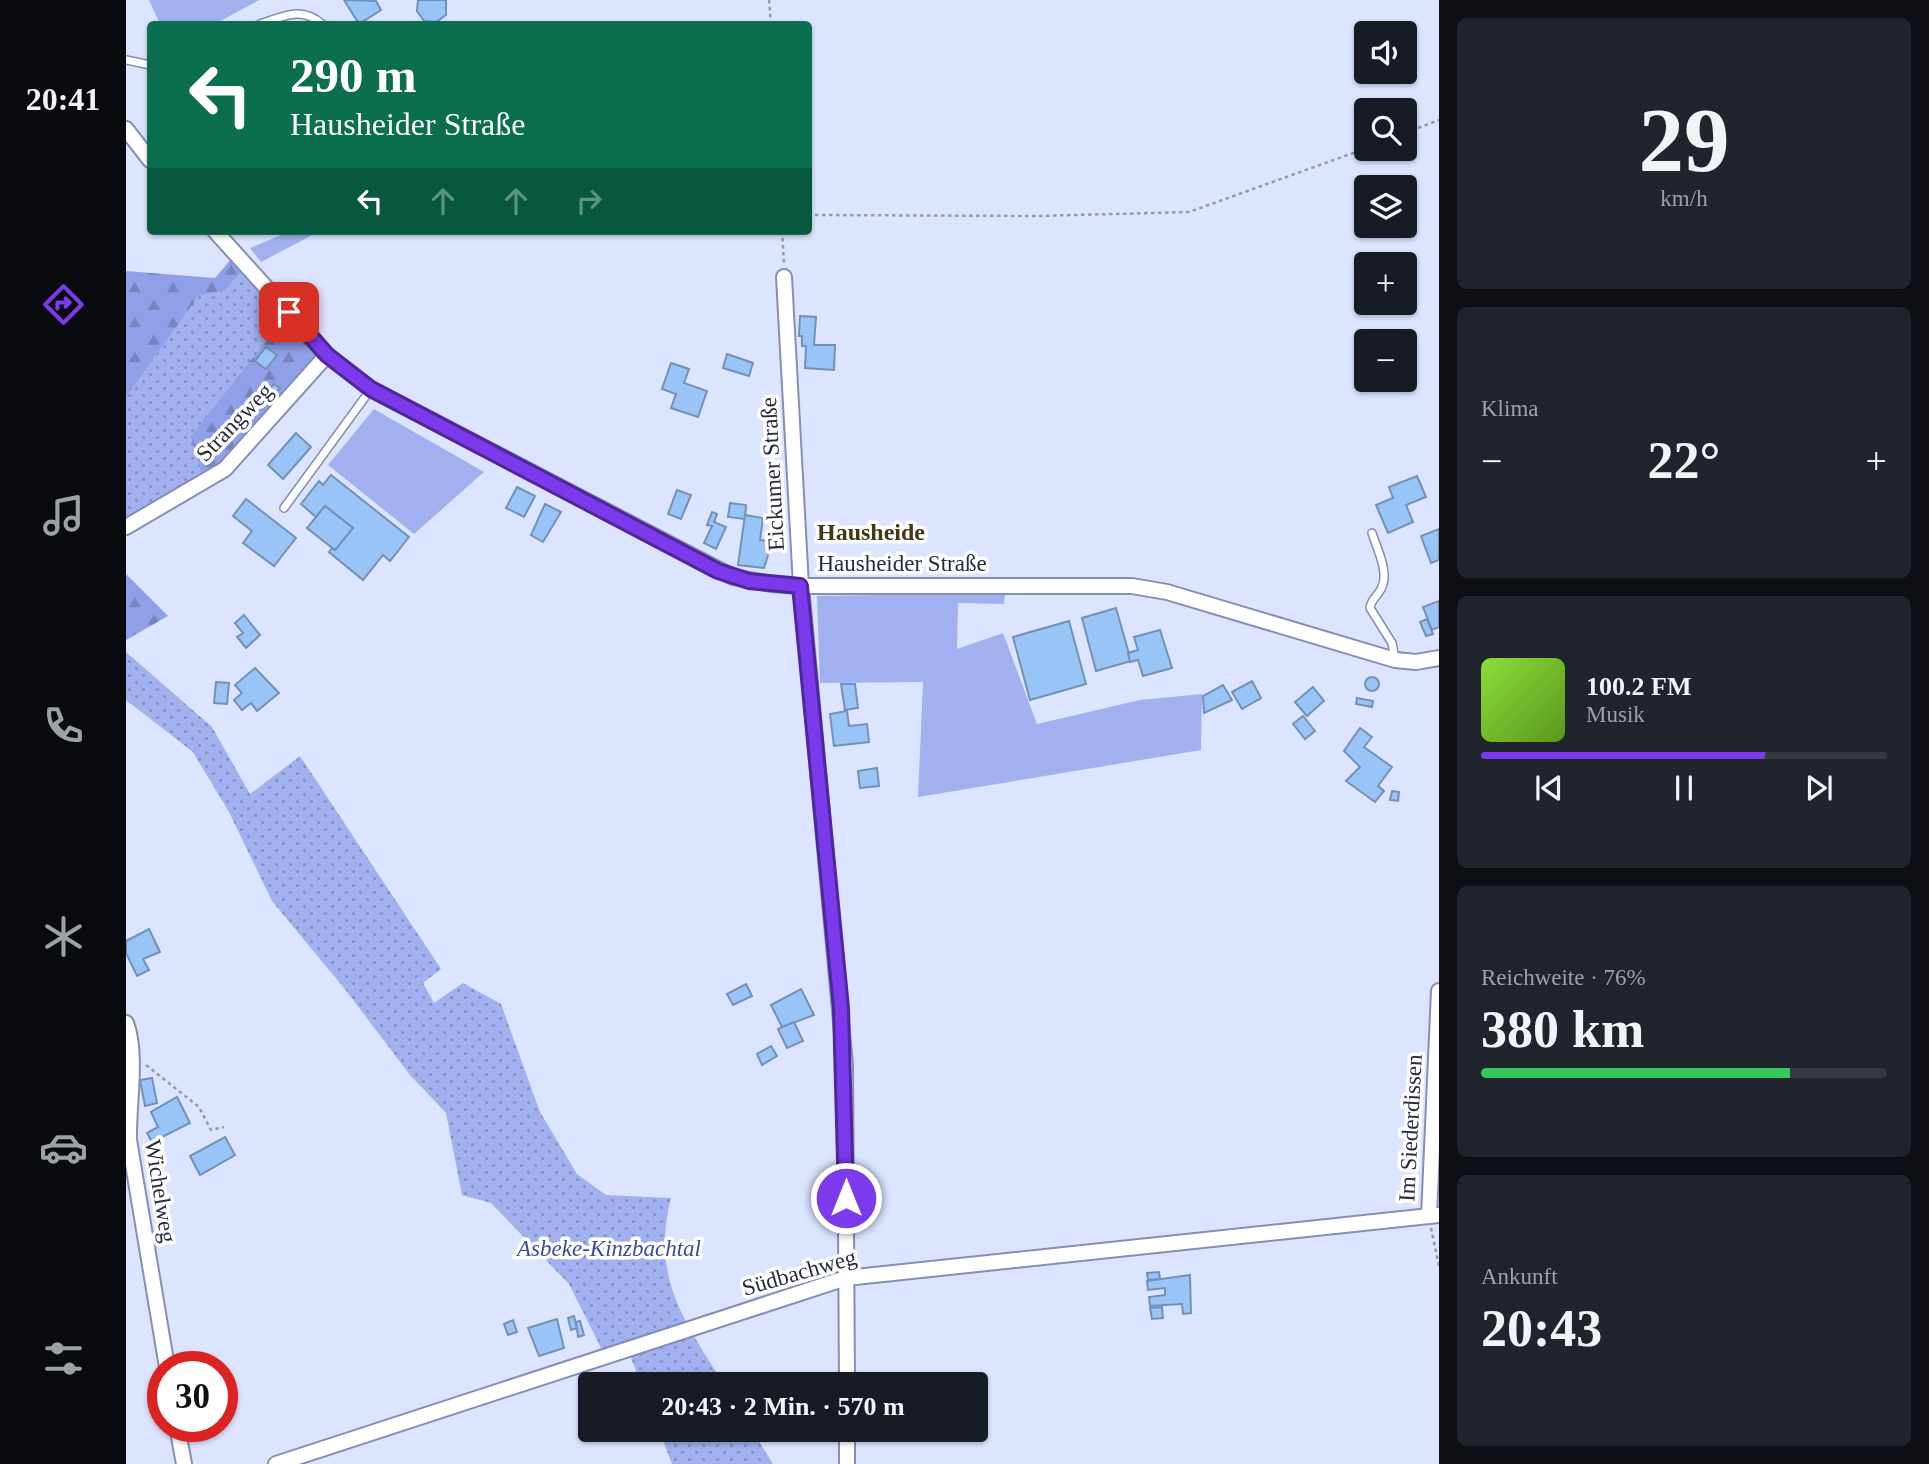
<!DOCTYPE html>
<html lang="de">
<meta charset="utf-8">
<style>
body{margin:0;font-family:Georgia,serif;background:#20242c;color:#f1f3f6;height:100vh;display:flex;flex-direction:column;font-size:26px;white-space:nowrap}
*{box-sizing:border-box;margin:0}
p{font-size:23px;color:#9ea1a6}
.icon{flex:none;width:38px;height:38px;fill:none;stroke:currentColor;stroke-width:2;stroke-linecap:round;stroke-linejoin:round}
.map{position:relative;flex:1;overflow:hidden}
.panel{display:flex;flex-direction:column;gap:18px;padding:18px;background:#0d0f14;width:490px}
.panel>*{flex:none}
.hud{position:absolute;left:21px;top:21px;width:665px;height:214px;border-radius:7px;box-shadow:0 2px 5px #0004;background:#0b6e4f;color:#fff;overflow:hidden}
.buttons{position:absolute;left:1228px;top:21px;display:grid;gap:14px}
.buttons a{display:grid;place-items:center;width:63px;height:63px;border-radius:7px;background:#171b24;box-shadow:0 2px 5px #0004;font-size:35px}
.speed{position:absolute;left:21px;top:1351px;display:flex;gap:14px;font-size:35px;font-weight:700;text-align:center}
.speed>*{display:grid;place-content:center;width:91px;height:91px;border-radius:50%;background:#171b24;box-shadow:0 2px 5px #0004;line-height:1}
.speed .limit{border:10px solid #d22;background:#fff;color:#111}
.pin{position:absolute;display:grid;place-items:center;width:60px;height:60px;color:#fff;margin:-30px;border-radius:14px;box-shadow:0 4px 10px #0006}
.me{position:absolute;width:77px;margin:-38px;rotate:0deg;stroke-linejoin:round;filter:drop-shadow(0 0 5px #0008)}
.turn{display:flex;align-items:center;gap:24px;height:147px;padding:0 28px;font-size:32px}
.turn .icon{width:91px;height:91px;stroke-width:2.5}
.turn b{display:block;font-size:49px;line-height:60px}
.lanes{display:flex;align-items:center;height:66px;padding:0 28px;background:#0003;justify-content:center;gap:35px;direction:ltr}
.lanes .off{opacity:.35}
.big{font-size:52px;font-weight:700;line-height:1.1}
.panel .card{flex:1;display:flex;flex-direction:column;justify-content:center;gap:10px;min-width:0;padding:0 24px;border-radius:10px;background:#20242c}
.panel .dial{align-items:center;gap:0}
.dial b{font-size:91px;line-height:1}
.song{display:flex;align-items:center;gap:21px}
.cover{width:84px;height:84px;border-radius:10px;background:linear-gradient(135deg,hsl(90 70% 55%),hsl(90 70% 35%))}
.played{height:7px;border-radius:4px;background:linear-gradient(90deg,#7c3aed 70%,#363941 70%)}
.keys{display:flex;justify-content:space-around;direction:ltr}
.heat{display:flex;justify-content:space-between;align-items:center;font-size:38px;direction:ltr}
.charge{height:10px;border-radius:5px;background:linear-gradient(90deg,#34c759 76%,#363941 0)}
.trip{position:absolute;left:452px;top:1372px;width:410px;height:70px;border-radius:7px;background:#171b24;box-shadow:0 2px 5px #0004;font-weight:700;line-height:70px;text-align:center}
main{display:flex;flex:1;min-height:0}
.tabs{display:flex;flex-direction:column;width:126px;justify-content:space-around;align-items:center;background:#090b0e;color:#9ea1a6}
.tabs .icon{width:49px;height:49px}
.tabs .current{color:#7c3aed}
.tabs b{font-size:32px;color:#f1f3f6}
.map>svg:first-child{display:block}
.grass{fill:#a1b1ef}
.forest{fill:url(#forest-firs)}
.park{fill:url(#park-dots)}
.building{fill:#99c4f8;stroke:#7391b5;stroke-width:2}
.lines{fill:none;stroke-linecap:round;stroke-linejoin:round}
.lane-casing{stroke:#848fb9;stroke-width:10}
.street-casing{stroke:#848fb9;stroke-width:18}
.path{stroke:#9298af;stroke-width:2.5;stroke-dasharray:3.5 3.5;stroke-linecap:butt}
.lane{stroke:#fff;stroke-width:7}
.street{stroke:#fff;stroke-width:14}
.route-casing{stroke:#51269a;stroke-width:18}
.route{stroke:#7c3aed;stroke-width:12}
.labels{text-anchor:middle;stroke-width:7;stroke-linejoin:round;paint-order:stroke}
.street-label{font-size:23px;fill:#282c3d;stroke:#fff}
.park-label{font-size:23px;font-style:italic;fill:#3e4aa0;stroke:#fff}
.neighbourhood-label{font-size:24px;font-weight:bold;fill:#44380f;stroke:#fff}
</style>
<main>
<nav class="tabs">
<b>20:41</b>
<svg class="icon current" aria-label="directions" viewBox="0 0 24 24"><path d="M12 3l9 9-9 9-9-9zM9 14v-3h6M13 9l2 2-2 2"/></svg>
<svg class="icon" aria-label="music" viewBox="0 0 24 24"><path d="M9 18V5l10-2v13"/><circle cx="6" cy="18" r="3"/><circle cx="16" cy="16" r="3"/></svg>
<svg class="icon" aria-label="phone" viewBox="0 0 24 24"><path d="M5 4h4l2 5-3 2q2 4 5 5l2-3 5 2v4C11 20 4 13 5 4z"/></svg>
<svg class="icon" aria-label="climate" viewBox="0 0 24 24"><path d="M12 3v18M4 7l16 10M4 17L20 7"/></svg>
<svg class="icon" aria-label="car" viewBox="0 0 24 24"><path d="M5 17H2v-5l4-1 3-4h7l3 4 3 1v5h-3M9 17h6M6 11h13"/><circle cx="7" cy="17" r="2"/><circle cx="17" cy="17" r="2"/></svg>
<svg class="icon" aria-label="filters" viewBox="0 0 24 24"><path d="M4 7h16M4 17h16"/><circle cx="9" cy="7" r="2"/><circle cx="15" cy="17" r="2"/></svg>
</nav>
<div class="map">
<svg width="1313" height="1464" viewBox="0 0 1313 1464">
<defs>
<pattern id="forest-firs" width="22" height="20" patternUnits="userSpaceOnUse" patternTransform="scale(1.75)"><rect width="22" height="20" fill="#8fa0e9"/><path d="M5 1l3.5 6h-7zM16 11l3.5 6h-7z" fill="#7583be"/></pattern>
<pattern id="park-dots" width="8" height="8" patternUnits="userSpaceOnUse" patternTransform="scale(1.75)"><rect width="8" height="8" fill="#a1b1ef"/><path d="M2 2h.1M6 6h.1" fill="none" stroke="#8390c3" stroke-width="1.8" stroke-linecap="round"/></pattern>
</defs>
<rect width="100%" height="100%" fill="#dce4ff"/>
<!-- grass -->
<g class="grass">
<path d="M23 0H133L89 24H34Z"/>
<path d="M165 231H194L135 262 124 248Z"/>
<path d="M248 409 358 472 288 534 202 465Z"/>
<path d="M879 593 878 604 832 603 831 649 877 633 911 724 1014 700 1076 694 1075 750 792 797 797 682 694 683 691 596Z"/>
</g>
<!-- forest -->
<g class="forest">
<path d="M106 258 195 354 91 467 0 516V271L89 278Z"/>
<path d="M0 574 42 616 0 640Z"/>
</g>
<!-- park -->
<g class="park">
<path d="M118 268 160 316 65 436 78 482 0 525V397L73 295 99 290Z"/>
<path d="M0 652 86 727 124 794 174 756 315 969 297 983 308 1003 337 983 375 1004 414 1112 451 1174 480 1195 545 1198C525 1276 557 1320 598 1384H515L505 1358 477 1352 443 1284 365 1203 336 1195 320 1113 284 1075 218 988 146 901 103 812 67 752 0 700Z"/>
<path d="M533 1430H626L647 1464H546Z"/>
</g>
<!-- building -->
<g class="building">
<path d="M218 0 250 1 255 10 233 24Z"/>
<path d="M292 0H320V15L310 22 298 21 291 11Z"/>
<path d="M674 316 690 317 688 345H709L708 370 679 368 680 346H676V336H673Z"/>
<path d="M140 347 151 355 140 369 129 361Z"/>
<path d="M601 354 627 363 623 376 597 368Z"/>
<path d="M545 363 563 369 558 383 581 391 572 417 545 408 550 394 536 389Z"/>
<path d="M148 384 154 388 147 396 141 391Z"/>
<path d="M170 433 185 447 157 479 142 465Z"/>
<path d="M205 475 283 537 264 561 257 555 237 580 203 552 206 548 209 550 227 528 199 506 190 517 175 504 193 481 197 485Z"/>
<path d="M1291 476 1300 497 1280 505 1287 522 1262 533 1250 505 1267 498 1263 487Z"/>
<path d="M391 487 409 496 398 517 380 508Z"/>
<path d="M551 490 565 495 555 519 542 514Z"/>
<path d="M120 499 170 538 148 566 117 543 126 531 107 516Z"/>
<path d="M604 503 620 505 619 519 602 517Z"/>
<path d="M419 504 435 512 417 542 405 535Z"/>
<path d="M199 506 227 528 209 550 181 528Z"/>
<path d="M586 512 591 514 588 522 600 527 590 549 578 543 586 526 581 525Z"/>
<path d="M619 515 637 518 634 540 641 541 640 550 643 552 638 568 612 565Z"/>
<path d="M1313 529V560L1305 563 1295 536Z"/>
<path d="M1313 601V627L1306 630 1297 607Z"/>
<path d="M990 608 1005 661 970 671 956 618Z"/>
<path d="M118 615 134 635 120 648 111 637 117 633 109 623Z"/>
<path d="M1301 619 1307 634 1300 636 1294 622Z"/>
<path d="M943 621 960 684 904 700 887 637Z"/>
<path d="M1034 630 1046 668 1017 676 1012 660 1004 662 1002 653 1012 650 1008 637Z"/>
<path d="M129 668 153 693 131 711 125 703 116 710 108 700 116 693 109 685Z"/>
<circle cx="1246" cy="684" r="7"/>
<path d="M1126 681 1135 698 1116 709 1106 692Z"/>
<path d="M90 682 103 683 101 704 88 703Z"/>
<path d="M715 684H729L732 708 719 710Z"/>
<path d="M1097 685 1106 700 1078 713 1077 696Z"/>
<path d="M1187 687 1198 701 1181 716 1169 702Z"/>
<path d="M1231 698 1247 701 1246 707 1230 704Z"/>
<path d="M721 711 723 726 741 724 743 742 708 746 704 714Z"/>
<path d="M1177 716 1189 731 1179 739 1167 724Z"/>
<path d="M1234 728 1246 737 1238 747 1266 767 1252 786 1258 791 1249 802 1220 781 1234 767 1218 751Z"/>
<path d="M751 768 753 786 734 788 732 771Z"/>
<path d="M1266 791 1273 792 1272 801 1264 800Z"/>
<path d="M23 929 34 952 17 959 23 970 11 976 0 953V941Z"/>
<path d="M620 984 626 996 607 1005 601 994Z"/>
<path d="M675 989 688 1015 656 1027 645 1005Z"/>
<path d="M668 1022 677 1041 661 1048 652 1029Z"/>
<path d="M645 1046 651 1056 636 1065 631 1054Z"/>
<path d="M26 1078 31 1103 19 1106 14 1080Z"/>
<path d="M51 1097 64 1123 26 1142 21 1133 32 1127 25 1112Z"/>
<path d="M99 1137 109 1155 74 1175 64 1156Z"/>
<path d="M1033 1272 1034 1279 1022 1280 1021 1273Z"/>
<path d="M1064 1275 1065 1313 1057 1314 1056 1304 1024 1306 1023 1297 1039 1295V1288L1022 1290 1021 1281Z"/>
<path d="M1036 1307 1037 1318 1026 1319 1024 1308Z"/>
<path d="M448 1316 451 1328 445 1330 442 1318Z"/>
<path d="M431 1319 438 1348 413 1356 402 1328Z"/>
<path d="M387 1320 391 1332 382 1335 378 1324Z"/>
<path d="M454 1321 458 1335 452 1337 450 1322Z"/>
<rect x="652" y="1430" width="5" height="10"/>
</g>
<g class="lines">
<defs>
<g id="lane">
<path d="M134 24C158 16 176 6 196 24"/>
<path d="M0 60 24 65"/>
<path d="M158 508 245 389"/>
<path d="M1246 533C1251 549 1264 573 1255 589 1251 597 1245 599 1244 608L1266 643 1269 659"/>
</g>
<g id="street">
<path d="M0 129 24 160"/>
<path d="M89 231 201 355 245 389 607 577 645 584 675 586H1006L1041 592 1269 660 1290 662 1313 658"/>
<path d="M658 277 675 586 719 1065 721 1384"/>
<path d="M0 527 99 469 201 355"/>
<path d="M0 1023C12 1055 2 1104 3 1140L41 1367"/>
<path d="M1303 1216 1313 991"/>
<path d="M51 1426 58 1464"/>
<path d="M721 1430V1464"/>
<path d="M150 1464 720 1278 1313 1215"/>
</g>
</defs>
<!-- lane casing -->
<use href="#lane" class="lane-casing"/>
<!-- street casing -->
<use href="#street" class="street-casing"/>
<!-- path -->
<g class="path">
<path d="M643 0 645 24"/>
<path d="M1279 133 1313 120"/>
<path d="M682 215 910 216 1063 212 1241 148"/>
<path d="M656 231 658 263"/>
<path d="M20 1065 73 1107 85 1130 98 1127"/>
<path d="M1305 1228 1313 1266"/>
</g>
<!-- lane -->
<use href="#lane" class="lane"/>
<!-- street -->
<use href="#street" class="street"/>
</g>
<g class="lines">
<defs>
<path id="route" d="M163 312 201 355 245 389 592 571 623 581 674 586 715 1008 720 1198"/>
</defs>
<!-- route casing -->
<use href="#route" class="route-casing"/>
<!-- route -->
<use href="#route" class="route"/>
</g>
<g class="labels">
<!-- street labels -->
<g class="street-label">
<text transform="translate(108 422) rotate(-46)" y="8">Strangweg</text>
<text transform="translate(646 474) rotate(-93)" y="8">Eickumer Straße</text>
<text x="776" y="571">Hausheider Straße</text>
<text transform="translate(1284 1128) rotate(-87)" y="8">Im Siederdissen</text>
<text transform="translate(35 1191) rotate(81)" y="8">Wichelweg</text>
<text transform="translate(673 1272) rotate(-16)" y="8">Südbachweg</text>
</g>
<!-- park labels -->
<g class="park-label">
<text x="483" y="1256">Asbeke-Kinzbachtal</text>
</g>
<!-- neighbourhood labels -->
<g class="neighbourhood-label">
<text x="745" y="540">Hausheide</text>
</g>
</g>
</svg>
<div class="buttons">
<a><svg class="icon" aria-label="sound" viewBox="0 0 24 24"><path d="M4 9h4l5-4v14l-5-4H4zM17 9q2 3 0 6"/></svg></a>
<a><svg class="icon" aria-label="search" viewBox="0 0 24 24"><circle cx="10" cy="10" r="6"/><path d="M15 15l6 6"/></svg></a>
<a><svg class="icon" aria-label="layers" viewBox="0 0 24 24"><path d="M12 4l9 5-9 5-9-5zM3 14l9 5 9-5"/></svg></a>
<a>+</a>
<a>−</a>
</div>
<div class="speed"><div class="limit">30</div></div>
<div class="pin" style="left:163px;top:312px;background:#d93025"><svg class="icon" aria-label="arrive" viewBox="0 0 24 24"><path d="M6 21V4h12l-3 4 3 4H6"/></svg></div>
<svg class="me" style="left:720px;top:1198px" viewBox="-20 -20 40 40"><circle r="17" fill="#7c3aed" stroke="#fff" stroke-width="3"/><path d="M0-11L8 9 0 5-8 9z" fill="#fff"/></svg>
<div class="trip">20:43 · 2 Min. · 570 m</div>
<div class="hud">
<div class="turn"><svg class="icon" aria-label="left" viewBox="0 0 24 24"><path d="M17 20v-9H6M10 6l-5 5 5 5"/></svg><div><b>290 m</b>Hausheider Straße</div></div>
<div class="lanes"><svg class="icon" aria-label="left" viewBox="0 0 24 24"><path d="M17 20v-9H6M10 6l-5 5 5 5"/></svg><svg class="icon off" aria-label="ahead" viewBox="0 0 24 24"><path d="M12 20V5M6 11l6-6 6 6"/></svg><svg class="icon off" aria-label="ahead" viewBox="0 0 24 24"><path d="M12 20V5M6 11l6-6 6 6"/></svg><svg class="icon off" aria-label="right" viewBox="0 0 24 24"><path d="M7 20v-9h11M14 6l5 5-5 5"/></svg></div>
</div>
</div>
<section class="panel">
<div class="card dial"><b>29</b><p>km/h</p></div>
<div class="card"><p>Klima</p>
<div class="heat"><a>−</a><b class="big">22°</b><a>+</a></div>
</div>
<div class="card">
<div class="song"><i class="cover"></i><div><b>100.2 FM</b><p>Musik</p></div></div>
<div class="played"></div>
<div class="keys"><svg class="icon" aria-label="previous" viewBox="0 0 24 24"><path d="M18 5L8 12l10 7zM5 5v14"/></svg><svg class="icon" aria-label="pause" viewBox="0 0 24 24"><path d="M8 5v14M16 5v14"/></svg><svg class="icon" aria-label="next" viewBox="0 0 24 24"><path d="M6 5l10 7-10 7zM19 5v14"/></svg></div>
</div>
<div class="card"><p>Reichweite · 76%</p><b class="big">380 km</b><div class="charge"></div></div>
<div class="card"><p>Ankunft</p><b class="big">20:43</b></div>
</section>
</main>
